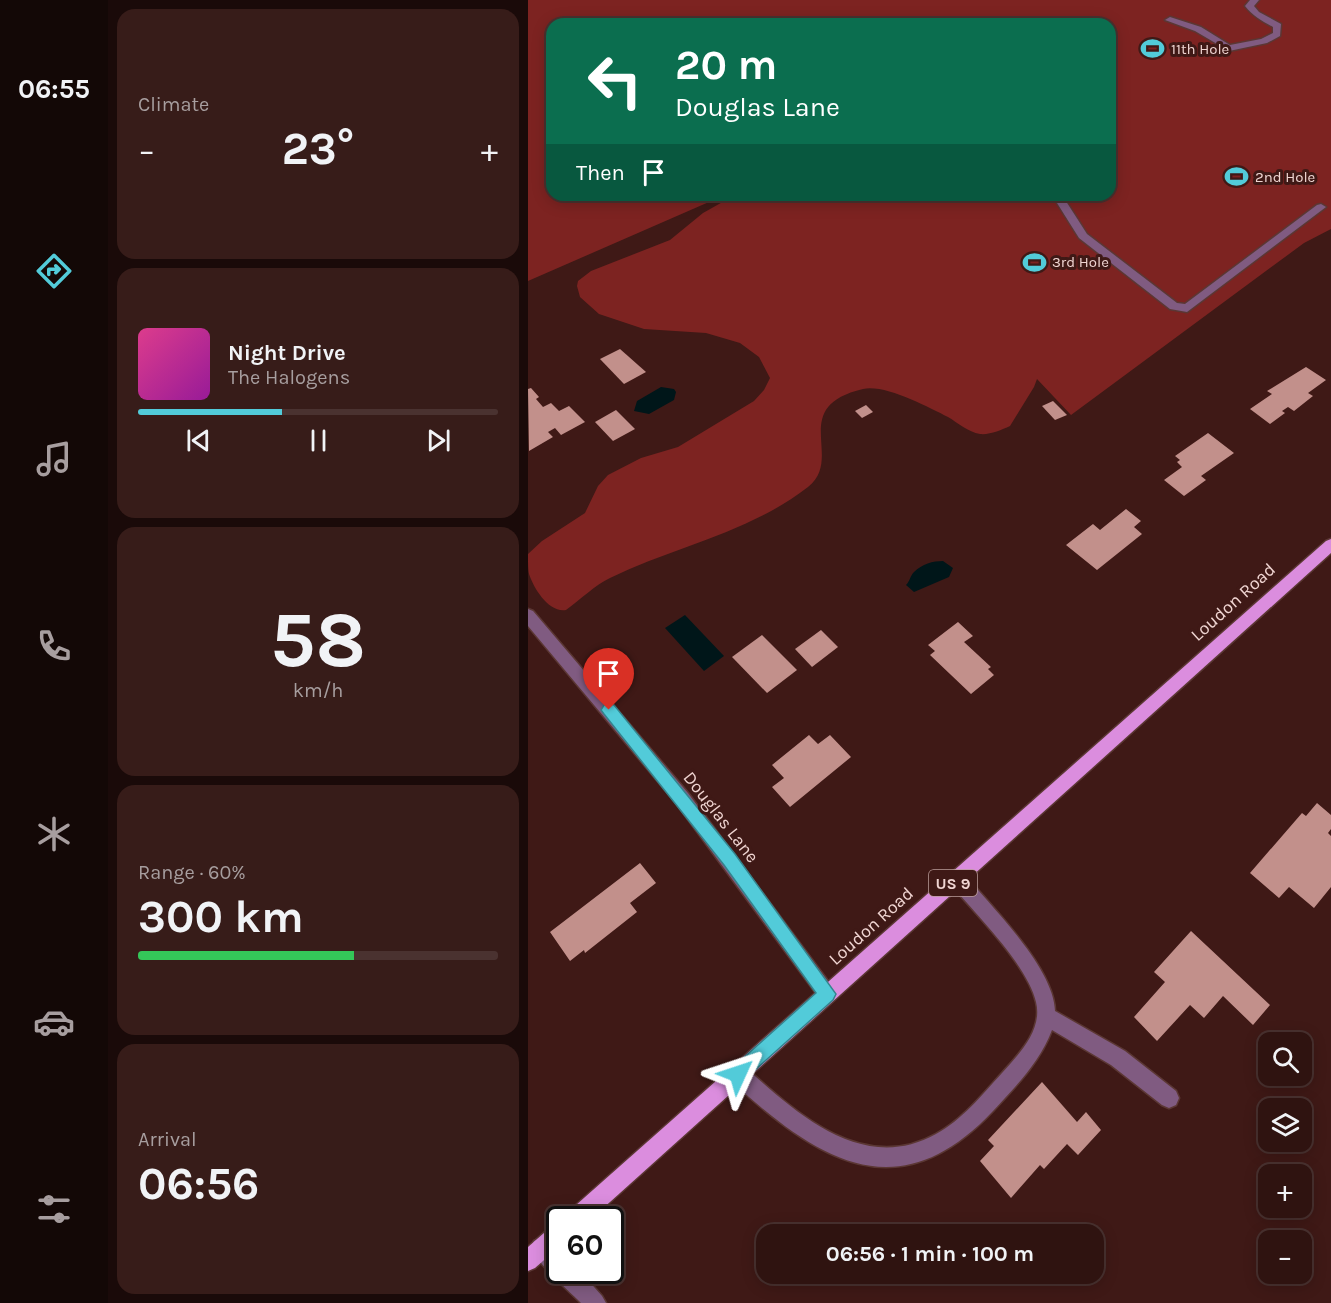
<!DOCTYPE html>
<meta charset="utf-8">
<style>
body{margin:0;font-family:Karla,sans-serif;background:#371c19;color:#f1f3f6;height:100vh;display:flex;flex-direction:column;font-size:22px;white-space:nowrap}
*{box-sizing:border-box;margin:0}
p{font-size:20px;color:#a79e9f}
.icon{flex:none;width:33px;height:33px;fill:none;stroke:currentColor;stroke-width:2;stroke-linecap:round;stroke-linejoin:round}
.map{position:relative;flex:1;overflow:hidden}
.drawer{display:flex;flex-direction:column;gap:9px;padding:9px;background:#1a0a09;width:420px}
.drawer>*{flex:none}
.banner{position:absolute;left:18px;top:18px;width:570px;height:183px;border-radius:18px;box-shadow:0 3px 15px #0003,0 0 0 2px #4a3230;background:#0b6e4f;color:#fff;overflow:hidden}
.fabs{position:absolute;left:730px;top:1032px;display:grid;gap:12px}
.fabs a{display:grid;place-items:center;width:54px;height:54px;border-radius:12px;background:#2f1310;box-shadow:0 3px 15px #0003,0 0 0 2px #4a3230;font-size:30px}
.speed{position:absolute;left:18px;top:1206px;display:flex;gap:12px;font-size:30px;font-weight:700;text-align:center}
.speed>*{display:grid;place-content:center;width:78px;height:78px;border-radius:50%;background:#2f1310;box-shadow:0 3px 15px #0003,0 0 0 2px #4a3230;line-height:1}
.speed .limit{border:3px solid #111;border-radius:9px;background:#fff;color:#111}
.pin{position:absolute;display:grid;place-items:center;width:51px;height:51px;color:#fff;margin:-62px -26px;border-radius:50% 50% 50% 0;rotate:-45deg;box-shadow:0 0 6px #0007}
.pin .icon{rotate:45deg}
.me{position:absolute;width:66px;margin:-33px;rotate:48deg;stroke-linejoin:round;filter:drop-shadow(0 0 4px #0008)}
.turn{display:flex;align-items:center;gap:21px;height:126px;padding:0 30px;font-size:27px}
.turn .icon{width:78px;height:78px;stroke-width:2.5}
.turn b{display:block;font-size:42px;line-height:51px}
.then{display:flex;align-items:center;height:57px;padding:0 30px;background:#0003;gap:12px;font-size:22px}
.big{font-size:45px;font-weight:700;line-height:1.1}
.drawer .card{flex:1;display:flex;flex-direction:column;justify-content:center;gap:9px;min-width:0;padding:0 21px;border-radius:18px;background:#371c19}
.drawer .dial{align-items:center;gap:0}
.dial b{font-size:78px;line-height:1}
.song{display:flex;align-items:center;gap:18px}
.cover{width:72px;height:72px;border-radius:9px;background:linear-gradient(135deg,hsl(330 70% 55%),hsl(300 70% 35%))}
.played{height:6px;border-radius:3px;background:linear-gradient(90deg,#52cbd9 40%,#4a3230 40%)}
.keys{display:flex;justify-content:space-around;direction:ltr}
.heat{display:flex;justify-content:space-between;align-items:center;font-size:33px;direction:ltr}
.charge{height:9px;border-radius:4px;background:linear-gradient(90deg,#34c759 60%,#4a3230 0)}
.trip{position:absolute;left:228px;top:1224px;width:348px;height:60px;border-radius:18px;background:#2f1310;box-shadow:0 3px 15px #0003,0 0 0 2px #4a3230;font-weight:700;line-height:60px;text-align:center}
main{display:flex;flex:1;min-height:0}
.dock{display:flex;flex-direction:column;width:108px;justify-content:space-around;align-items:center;background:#130806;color:#a79e9f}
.dock .icon{width:42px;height:42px}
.dock .on{color:#52cbd9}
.dock b{font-size:27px;color:#f1f3f6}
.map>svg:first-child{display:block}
.green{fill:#7d2321}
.water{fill:#001619}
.building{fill:#c2908b}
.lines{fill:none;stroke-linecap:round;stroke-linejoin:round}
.minor-casing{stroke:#5b3734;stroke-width:3}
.major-casing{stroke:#5b3734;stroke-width:3}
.minor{fill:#805b81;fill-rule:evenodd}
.major{fill:#db8dde;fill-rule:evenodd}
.route{fill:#52cbd9;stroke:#35848d;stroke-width:1.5}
.labels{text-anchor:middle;stroke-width:6;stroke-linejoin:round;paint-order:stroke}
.far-poi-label{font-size:15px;fill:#f0d5d2;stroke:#3f1916;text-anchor:start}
.shield{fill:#3f1916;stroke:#bb9d9a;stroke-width:1.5}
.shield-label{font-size:16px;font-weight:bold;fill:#f0d5d2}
.street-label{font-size:18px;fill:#f0d5d2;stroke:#3f1916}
</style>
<main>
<nav class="dock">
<b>06:55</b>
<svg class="icon on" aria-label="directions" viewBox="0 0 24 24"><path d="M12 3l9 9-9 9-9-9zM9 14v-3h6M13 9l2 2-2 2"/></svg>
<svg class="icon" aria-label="music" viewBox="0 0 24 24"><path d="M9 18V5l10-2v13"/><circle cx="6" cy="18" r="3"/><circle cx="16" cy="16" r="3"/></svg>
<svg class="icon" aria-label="phone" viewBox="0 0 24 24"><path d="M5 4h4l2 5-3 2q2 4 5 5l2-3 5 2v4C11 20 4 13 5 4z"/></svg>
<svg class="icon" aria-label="climate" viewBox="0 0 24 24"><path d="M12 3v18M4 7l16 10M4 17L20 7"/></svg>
<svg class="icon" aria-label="car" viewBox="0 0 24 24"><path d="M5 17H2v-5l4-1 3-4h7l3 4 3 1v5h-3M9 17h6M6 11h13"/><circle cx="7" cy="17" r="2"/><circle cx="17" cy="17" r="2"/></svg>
<svg class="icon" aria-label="filters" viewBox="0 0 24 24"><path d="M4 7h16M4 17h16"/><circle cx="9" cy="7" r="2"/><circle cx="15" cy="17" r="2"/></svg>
</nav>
<section class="drawer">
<div class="card"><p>Climate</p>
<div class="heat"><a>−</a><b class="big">23°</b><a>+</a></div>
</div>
<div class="card">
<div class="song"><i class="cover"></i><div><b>Night Drive</b><p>The Halogens</p></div></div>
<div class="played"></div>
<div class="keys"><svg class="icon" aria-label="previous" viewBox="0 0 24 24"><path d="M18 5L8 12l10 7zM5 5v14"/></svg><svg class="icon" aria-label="pause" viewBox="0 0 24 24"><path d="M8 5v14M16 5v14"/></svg><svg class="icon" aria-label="next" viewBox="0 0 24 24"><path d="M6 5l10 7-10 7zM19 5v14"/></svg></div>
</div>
<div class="card dial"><b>58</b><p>km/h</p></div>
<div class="card"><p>Range · 60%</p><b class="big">300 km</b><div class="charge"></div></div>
<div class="card"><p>Arrival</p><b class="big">06:56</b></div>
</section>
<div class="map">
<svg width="803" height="1303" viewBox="0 0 803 1303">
<rect width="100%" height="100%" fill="#3f1916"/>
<!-- green -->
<path class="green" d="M0 0H803V229L776 243 543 415 509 379 506 387 482 426C473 430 462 435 452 434 440 432 430 423 420 417 400 407 357 384 335 389 259 407 317 458 280 487 221 533 148 546 82 578 67 585 52 600 38 610 21 613 6 589 1 574 0 569 0 561 0 554L14 541 57 513 70 486 80 475 113 458 150 447 226 401 236 390 242 378 231 357 212 343 178 333 116 329 71 314 52 297 49 286 50 281 63 271 142 240 175 213 207 195H582V24H24V195H197L0 281Z"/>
<!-- water -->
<g class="water">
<path d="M133 387 146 389 148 392 146 400 121 414 106 411 109 401Z"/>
<path d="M415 561 425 568 421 577 386 592 378 585C382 581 382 576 386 572 394 564 405 561 415 561Z"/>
<path d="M157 615 196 656 176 671 137 628Z"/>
</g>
<!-- building -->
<g class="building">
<path d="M92 349 118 372 96 384 72 359Z"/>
<path d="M778 367 798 380 780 393 785 396 766 411 760 407 754 411 757 413 742 424 722 409 744 394 739 391Z"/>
<path d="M3 388 11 397 8 399 15 407 23 403 31 411 41 406 57 422 33 435 27 428 20 432 25 437 1 451 0 389Z"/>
<path d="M525 401 539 415 527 420 514 406Z"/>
<path d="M338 405 345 412 334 418 327 411Z"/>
<path d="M88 410 107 429 85 441 67 422Z"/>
<path d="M680 433 706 453 673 476 678 480 656 496 636 480 654 467 649 462 652 460 647 456Z"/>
<path d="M598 509 613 521 606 527 614 534 569 570 538 545 565 524 572 530Z"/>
<path d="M430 622 445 636 436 642 463 667 460 669 466 675 443 694 402 655 407 651 400 645Z"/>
<path d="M293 630 310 647 284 667 267 649Z"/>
<path d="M234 635 269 670 239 693 204 657Z"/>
<path d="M281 735 290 744 302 735 323 757 262 807 244 787 256 778 244 765Z"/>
<path d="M789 803 803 815V829L800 833 803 836V887L786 908 761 887 751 898 722 873 774 813 778 816Z"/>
<path d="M112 863 128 883 102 903 109 912 57 953 56 950 42 961 22 932Z"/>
<path d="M663 931 742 1005 725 1025 695 996 676 1018 662 1005 629 1041 606 1017 637 982 626 972Z"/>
<path d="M514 1082 549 1122 558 1112 573 1130 550 1155 539 1144 516 1169 512 1165 483 1198 452 1161 466 1146 460 1140Z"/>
</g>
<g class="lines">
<defs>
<g id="minor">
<path d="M722 0H731L726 6 731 12 753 24 752 36 739 43 701 51 667 31 637 20 642 17 673 27 702 45 733 39 745 33V27C734 21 725 16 717 6Z"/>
<path d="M524 195H534L559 234 649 303 657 304 789 205 793 204 798 207 659 312 642 309 551 238Z"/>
<path d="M0 609 5 611 160 793 305 988 308 994 305 1000 299 1003 293 1000 148 803 0 626Z"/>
<path d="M429 871 435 873C463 906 526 968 527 1011L597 1051 648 1091 651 1098 648 1105 641 1108 634 1105 583 1065 524 1030C512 1062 488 1086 465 1111 369 1213 289 1159 203 1081L201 1074 203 1067 210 1065 217 1067C268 1113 335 1175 408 1134 434 1120 454 1095 474 1073 491 1054 515 1030 508 1002 500 966 448 914 423 885L420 879 423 873Z"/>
<path d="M13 1238 20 1241 32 1251V1270H51L74 1296 78 1303H53C40 1290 8 1262 3 1248L6 1241Z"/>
</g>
<g id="major">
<path d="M803 539V553L62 1220H36L39 1213 798 541Z"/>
<path d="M32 1222V1246L7 1268 0 1271V1247L25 1225Z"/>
</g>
</defs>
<!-- minor casing -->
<use href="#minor" class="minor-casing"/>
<!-- major casing -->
<use href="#major" class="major-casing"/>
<!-- minor -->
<use href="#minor" class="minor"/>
<!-- major -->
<use href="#major" class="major"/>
</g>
<!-- route -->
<path class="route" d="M81 703 86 705 207 854 308 994 305 1000 216 1080 210 1083 204 1080 201 1074 204 1068 288 993 196 865 76 714 73 710 76 705Z"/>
<!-- icons -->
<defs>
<symbol id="stadium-bare" viewBox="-9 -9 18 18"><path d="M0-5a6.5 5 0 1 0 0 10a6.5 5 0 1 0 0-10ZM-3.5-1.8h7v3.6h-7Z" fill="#52cbd9" stroke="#3f1916" stroke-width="2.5" paint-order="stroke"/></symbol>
</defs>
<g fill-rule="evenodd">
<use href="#stadium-bare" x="608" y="32" width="33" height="33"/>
<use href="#stadium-bare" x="692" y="160" width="33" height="33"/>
<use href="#stadium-bare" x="490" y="246" width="33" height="33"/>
</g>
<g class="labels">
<!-- far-poi labels -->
<g class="far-poi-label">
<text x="643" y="54">11th Hole</text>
<text x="727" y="182">2nd Hole</text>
<text x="524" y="267">3rd Hole</text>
</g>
<!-- shield labels -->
<rect class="shield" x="401" y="870" width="48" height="26" rx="4.5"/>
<g class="shield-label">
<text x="425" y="889">US 9</text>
</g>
<!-- street labels -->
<g class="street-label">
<text transform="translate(705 602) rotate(-42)" y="6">Loudon Road</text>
<text transform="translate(193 817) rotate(52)" y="6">Douglas Lane</text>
<text transform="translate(343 926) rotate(-42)" y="6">Loudon Road</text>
</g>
</g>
</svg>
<div class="fabs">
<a><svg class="icon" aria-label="search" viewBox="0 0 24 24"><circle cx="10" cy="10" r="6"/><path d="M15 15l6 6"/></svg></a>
<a><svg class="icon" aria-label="layers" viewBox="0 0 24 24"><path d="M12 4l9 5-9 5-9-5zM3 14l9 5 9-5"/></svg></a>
<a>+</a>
<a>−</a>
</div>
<div class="speed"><div class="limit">60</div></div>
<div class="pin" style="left:81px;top:710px;background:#d93025"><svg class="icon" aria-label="arrive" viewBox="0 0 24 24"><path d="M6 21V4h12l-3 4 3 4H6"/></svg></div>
<svg class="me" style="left:210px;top:1074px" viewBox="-20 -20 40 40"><path d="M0-17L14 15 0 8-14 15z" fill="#52cbd9" stroke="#fff" stroke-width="4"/></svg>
<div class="trip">06:56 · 1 min · 100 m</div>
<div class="banner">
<div class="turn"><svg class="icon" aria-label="left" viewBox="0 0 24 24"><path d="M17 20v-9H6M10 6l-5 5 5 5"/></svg><div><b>20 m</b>Douglas Lane</div></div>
<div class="then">Then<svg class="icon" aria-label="arrive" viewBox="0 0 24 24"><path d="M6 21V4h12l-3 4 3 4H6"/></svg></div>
</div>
</div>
</main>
